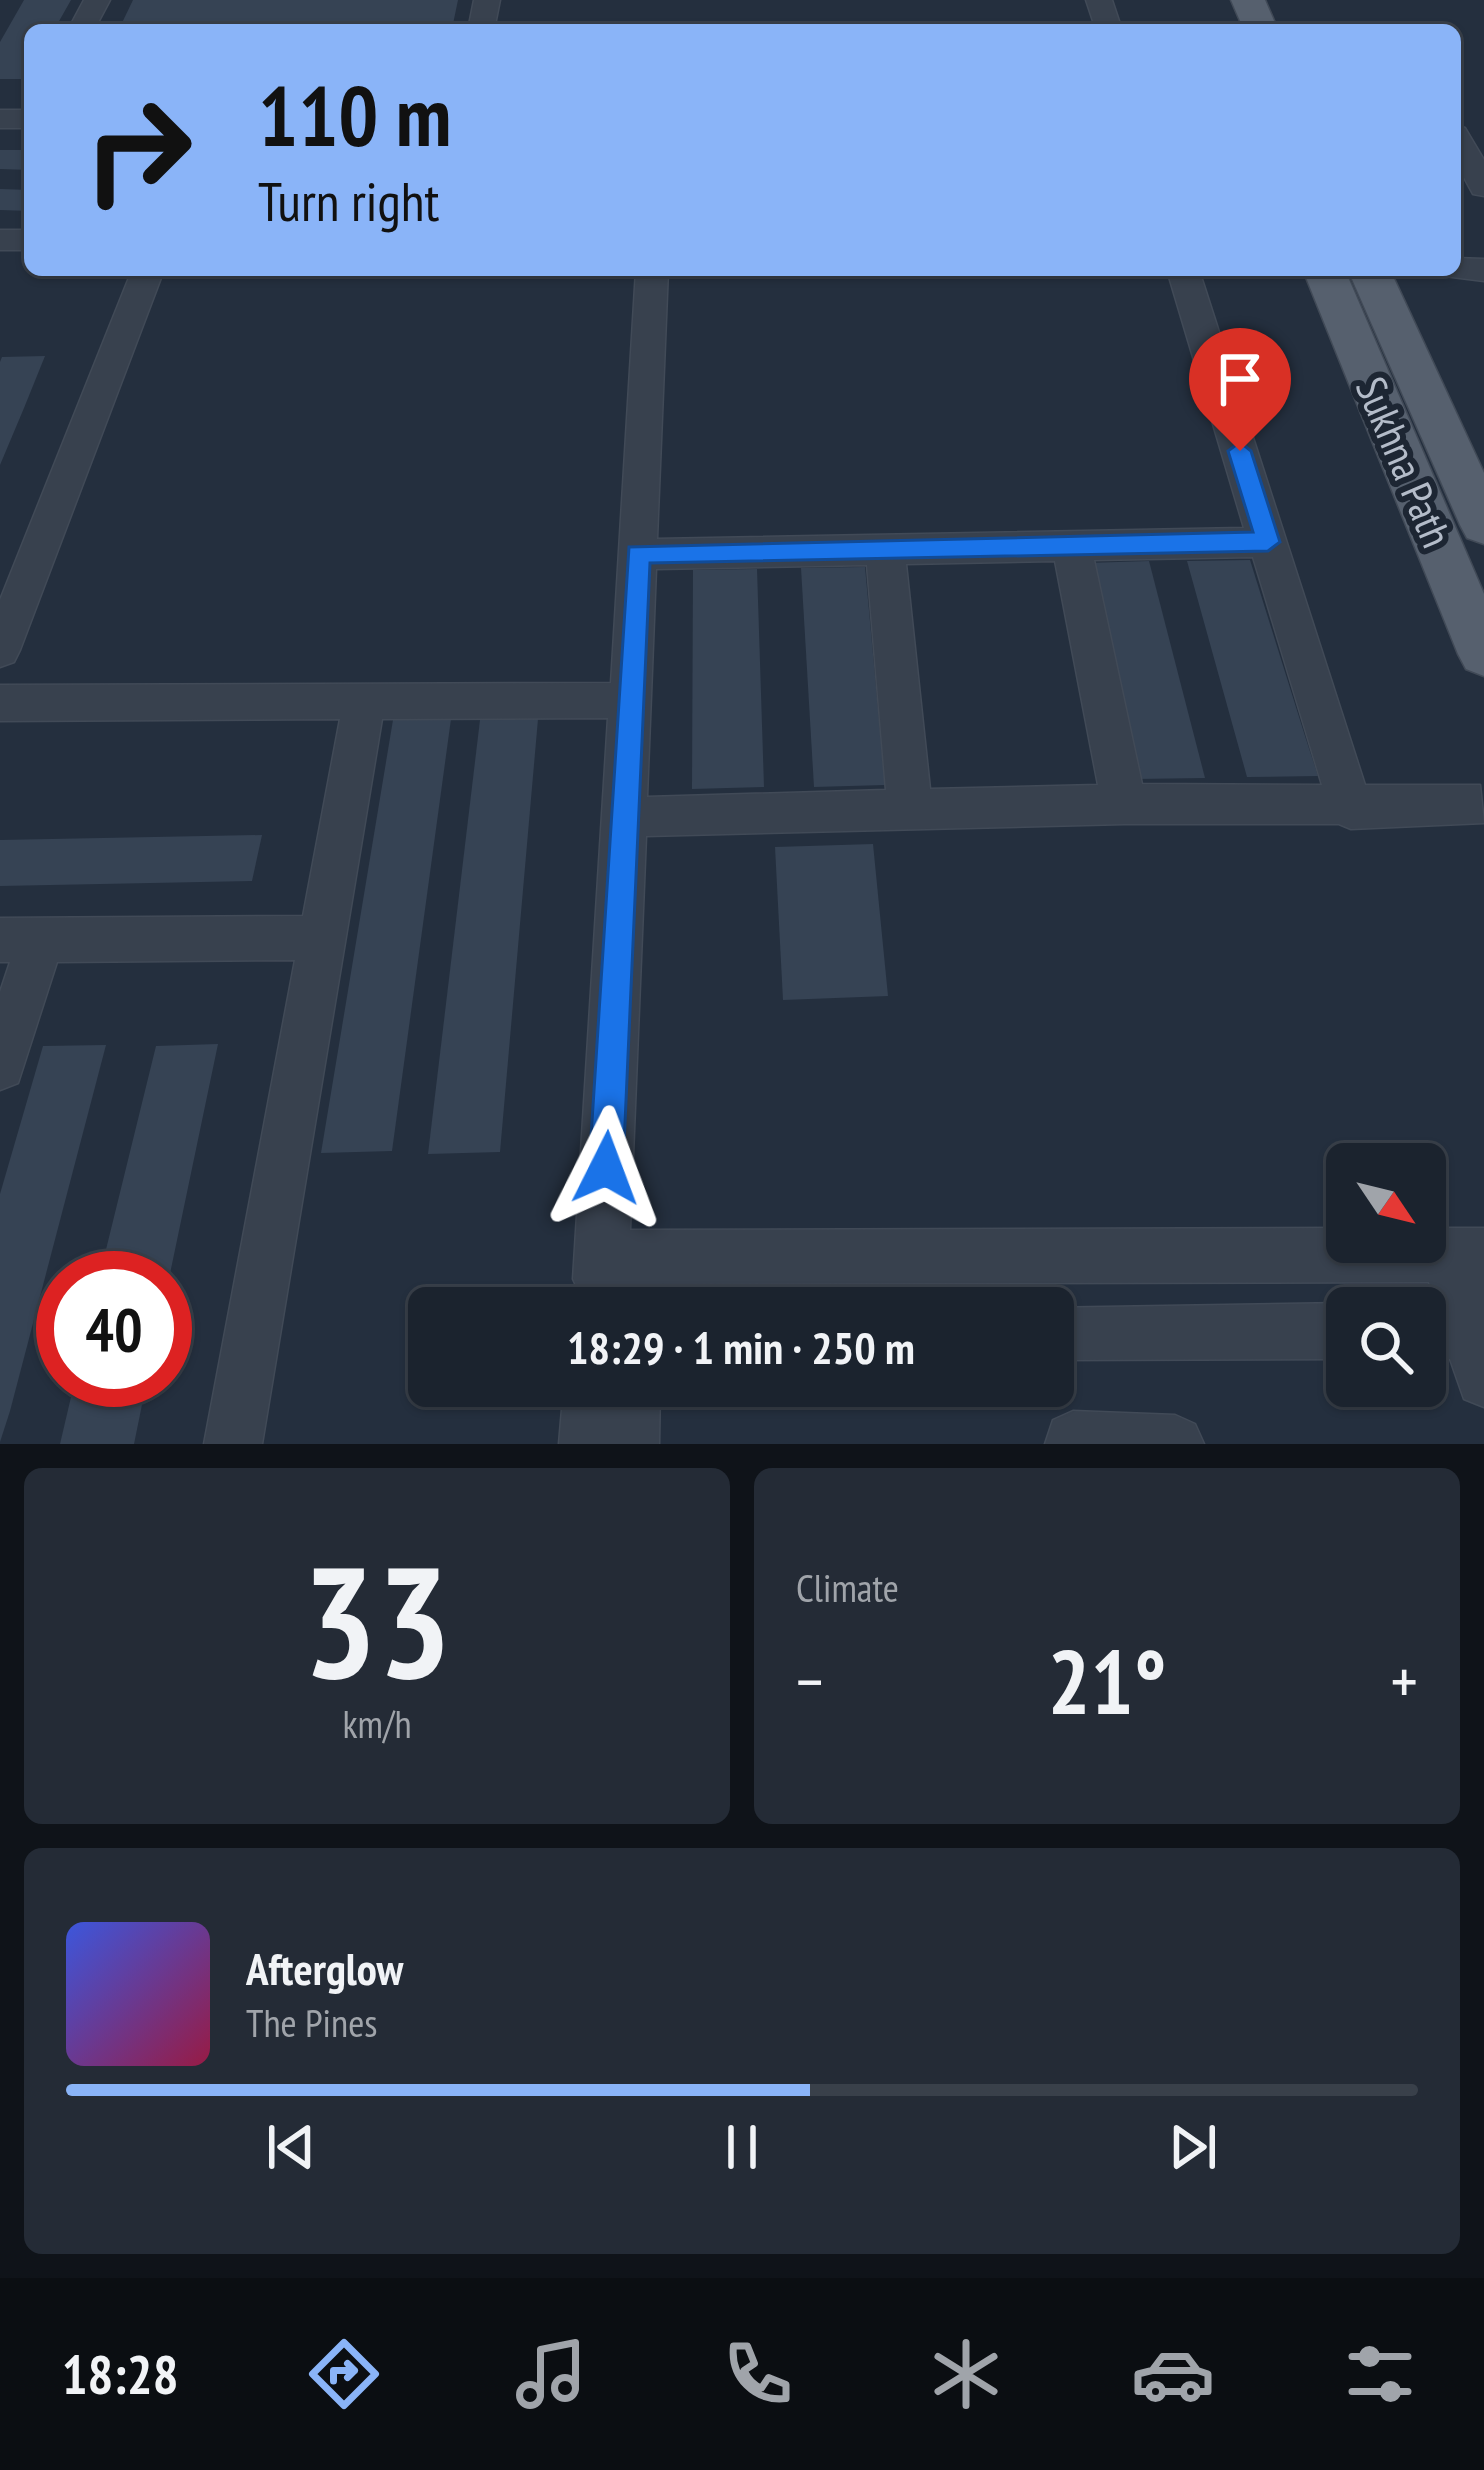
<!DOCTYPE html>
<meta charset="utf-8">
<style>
body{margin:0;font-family:"PT Sans Narrow",sans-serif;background:#242b36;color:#f1f3f6;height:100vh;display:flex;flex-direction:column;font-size:45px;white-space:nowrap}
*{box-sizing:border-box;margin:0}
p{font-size:39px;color:#a0a4aa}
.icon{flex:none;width:66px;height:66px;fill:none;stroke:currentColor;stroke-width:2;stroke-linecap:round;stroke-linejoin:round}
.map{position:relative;height:1444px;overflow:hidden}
.sheet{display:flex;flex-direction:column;gap:24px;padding:24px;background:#0f1319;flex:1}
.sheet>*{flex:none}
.banner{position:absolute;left:24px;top:24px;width:1437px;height:252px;border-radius:18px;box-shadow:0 3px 9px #0004,0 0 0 3px #39404a;background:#8ab4f8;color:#111;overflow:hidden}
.needle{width:78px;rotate:125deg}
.buttons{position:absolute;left:1326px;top:1143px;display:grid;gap:24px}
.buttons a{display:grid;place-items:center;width:120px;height:120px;border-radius:18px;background:#1b232e;box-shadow:0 3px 9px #0004,0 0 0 3px #39404a;font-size:60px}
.speed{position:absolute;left:36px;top:1251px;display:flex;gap:24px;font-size:60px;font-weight:700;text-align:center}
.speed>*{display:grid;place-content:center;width:156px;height:156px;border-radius:50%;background:#1b232e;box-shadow:0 3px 9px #0004,0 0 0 3px #39404a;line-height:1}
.speed .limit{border:18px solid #d22;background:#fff;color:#111}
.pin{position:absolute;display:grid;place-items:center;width:102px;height:102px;color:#fff;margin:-123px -51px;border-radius:50% 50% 50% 0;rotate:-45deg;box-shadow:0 0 12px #0007}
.pin .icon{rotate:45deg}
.me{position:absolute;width:132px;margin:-66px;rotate:3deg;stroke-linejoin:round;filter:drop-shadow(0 0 9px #0008)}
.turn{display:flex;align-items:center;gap:42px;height:252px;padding:0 36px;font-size:54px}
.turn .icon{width:156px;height:156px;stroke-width:2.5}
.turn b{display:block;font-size:84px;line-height:102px}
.big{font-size:90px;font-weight:700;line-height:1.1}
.sheet .widget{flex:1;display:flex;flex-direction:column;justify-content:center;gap:18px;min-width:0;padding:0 42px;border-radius:18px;background:#242b36}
.sheet .dial{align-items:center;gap:0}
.dial b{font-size:156px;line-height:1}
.song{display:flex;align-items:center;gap:36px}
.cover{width:144px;height:144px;border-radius:18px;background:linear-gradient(135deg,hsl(230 70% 55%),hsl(340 70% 35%))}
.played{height:12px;border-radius:6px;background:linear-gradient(90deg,#8ab4f8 55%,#39404a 55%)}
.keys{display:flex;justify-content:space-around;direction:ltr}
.heat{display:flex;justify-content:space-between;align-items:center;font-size:66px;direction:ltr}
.sheet .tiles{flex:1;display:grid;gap:24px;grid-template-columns:1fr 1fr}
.widget:last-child{grid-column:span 2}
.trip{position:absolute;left:408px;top:1287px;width:666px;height:120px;border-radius:18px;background:#1b232e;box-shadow:0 3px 9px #0004,0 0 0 3px #39404a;font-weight:700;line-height:120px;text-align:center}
.tabs{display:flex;height:192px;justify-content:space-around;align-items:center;background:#0b0e12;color:#a0a4aa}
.tabs .icon{width:84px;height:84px}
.tabs .selected{color:#8ab4f8}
.tabs b{font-size:54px;color:#f1f3f6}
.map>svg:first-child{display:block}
.building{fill:#364354}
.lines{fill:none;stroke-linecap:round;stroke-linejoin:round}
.minor-casing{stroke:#414a57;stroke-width:3}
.major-casing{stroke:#414a57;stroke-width:3}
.minor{fill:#38414e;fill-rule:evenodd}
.major{fill:#56606e;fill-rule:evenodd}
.route{fill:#1a73e8;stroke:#114b97;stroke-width:3}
.labels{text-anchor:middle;stroke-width:12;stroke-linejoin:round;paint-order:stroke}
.street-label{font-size:42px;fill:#b4bcc9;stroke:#1d2633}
</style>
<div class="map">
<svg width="1484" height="1444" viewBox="0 0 1484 1444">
<rect width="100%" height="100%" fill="#242f3e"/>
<!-- building -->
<g class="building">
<path d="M24 0H71L54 30H30L27 79H0V42Z"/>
<path d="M133 0H458L453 24 120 27Z"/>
<path d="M0 150H30V170L0 169Z"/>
<path d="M0 189 30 190V211L0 210Z"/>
<path d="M45 356 24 408 0 465V362L2 357Z"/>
<path d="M1250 560 1305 736 1318 776 1247 777 1187 561Z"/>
<path d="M1149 561 1205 778 1135 779 1086 563Z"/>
<path d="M865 567 885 785 814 787 801 568Z"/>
<path d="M757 569 764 787 692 789 693 570Z"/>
<path d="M451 719 392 1151 321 1153 393 720Z"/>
<path d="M538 719 500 1152 428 1154 480 720Z"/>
<path d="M262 835 252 881 0 886V840Z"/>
<path d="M873 844 888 996 783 1000 775 847Z"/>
<path d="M218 1044 167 1288 165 1278H99L156 1046Z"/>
<path d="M106 1045 10 1411 0 1442V1194L43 1046Z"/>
<path d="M75 1380H147L134 1444H60Z"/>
</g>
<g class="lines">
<defs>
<g id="minor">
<path d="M84 0H110L94 30H68Z"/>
<path d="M474 0H500L494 30H468Z"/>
<path d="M1086 0H1112L1122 30H1096Z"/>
<rect x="0" y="110" width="30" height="18"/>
<path d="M1455 125 1465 128 1484 160V196L1473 194 1455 161Z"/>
<rect x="0" y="230" width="30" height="20"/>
<path d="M1455 258 1484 259V281L1444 276 1440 270H1455Z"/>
<path d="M132 270H164L20 650 14 662 0 667V600Z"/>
<path d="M636 270H668L657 539 1244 528 1167 270H1199L1365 785H1480L1484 823 1351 829 1339 824H1124L646 836 630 1230 1347 1228V1242H1425V1228H1484V1407L1464 1399 1450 1359H1425V1308H1414L1435 1303 1429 1282 641 1284 651 1308C616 1308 588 1315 573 1279L608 718 382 719 262 1444H204L295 960 57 962 18 1083 0 1090V992L10 962H0V918L303 916 340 719 0 721V685L611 683ZM1253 557 1322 785 1142 784 1094 560ZM1055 561 1098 785 930 789 906 564ZM867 565 886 790 647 797 656 569Z"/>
<path d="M1347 1303 1358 1308H1347V1359L1053 1360V1308H1044Z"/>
<path d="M564 1386H660L659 1444H559Z"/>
<path d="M1073 1411 1175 1415 1195 1424 1204 1444H1045L1053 1420Z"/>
</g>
<g id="major">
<path d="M1231 0H1265L1278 30H1244Z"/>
<path d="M1303 270H1345L1484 594V676L1466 669 1458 654Z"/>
<path d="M1348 270H1390L1484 473V544L1467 538 1460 525Z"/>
</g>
</defs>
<!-- minor casing -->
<use href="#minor" class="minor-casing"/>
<!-- major casing -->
<use href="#major" class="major-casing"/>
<!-- minor -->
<use href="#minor" class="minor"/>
<!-- major -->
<use href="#major" class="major"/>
</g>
<!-- route -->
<path class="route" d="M1240 442 1251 451 1280 542 1268 551 650 563 623 1168 618 1180 606 1185 594 1180 589 1168 629 547 1253 532 1228 451Z"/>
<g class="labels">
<!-- street labels -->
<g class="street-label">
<text transform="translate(1404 462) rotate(67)" y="15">Sukhna Path</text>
</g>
</g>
</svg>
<div class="buttons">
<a><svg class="needle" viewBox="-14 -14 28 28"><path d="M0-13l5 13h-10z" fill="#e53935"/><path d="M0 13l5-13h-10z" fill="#a0a4aa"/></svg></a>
<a><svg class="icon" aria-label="search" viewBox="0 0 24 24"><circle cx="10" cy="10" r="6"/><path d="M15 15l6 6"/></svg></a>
</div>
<div class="speed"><div class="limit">40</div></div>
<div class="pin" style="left:1240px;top:451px;background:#d93025"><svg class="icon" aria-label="arrive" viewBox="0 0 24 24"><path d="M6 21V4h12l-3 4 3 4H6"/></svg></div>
<svg class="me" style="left:606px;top:1168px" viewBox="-20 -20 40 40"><path d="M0-17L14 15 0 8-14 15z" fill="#1a73e8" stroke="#fff" stroke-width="4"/></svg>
<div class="trip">18:29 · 1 min · 250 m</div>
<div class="banner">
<div class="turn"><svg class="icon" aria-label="right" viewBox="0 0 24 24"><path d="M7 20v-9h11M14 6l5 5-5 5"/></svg><div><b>110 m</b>Turn right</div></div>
</div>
</div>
<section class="sheet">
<div class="tiles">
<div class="widget dial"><b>33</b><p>km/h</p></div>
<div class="widget"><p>Climate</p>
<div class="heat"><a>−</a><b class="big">21°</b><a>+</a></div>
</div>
<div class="widget">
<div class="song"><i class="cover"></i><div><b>Afterglow</b><p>The Pines</p></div></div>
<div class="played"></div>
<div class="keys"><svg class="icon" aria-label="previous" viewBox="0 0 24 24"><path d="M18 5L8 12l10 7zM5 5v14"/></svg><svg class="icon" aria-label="pause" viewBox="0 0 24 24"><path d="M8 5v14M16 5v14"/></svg><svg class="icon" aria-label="next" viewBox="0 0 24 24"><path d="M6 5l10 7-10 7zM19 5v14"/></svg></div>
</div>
</div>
</section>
<nav class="tabs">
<b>18:28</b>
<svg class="icon selected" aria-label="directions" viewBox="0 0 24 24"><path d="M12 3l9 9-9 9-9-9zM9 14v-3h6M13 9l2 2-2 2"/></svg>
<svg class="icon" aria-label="music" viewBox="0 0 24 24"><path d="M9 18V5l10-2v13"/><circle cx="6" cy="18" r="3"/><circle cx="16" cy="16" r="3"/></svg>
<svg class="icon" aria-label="phone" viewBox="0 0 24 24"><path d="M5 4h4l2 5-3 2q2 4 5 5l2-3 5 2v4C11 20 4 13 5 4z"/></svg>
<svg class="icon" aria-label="climate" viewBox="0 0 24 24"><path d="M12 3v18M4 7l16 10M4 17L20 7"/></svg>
<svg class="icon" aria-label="car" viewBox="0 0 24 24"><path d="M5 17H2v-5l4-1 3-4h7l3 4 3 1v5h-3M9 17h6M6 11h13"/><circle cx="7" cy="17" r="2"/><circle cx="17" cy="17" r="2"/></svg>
<svg class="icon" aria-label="filters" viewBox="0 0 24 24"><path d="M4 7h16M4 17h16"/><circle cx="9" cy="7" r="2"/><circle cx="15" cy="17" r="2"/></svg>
</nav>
